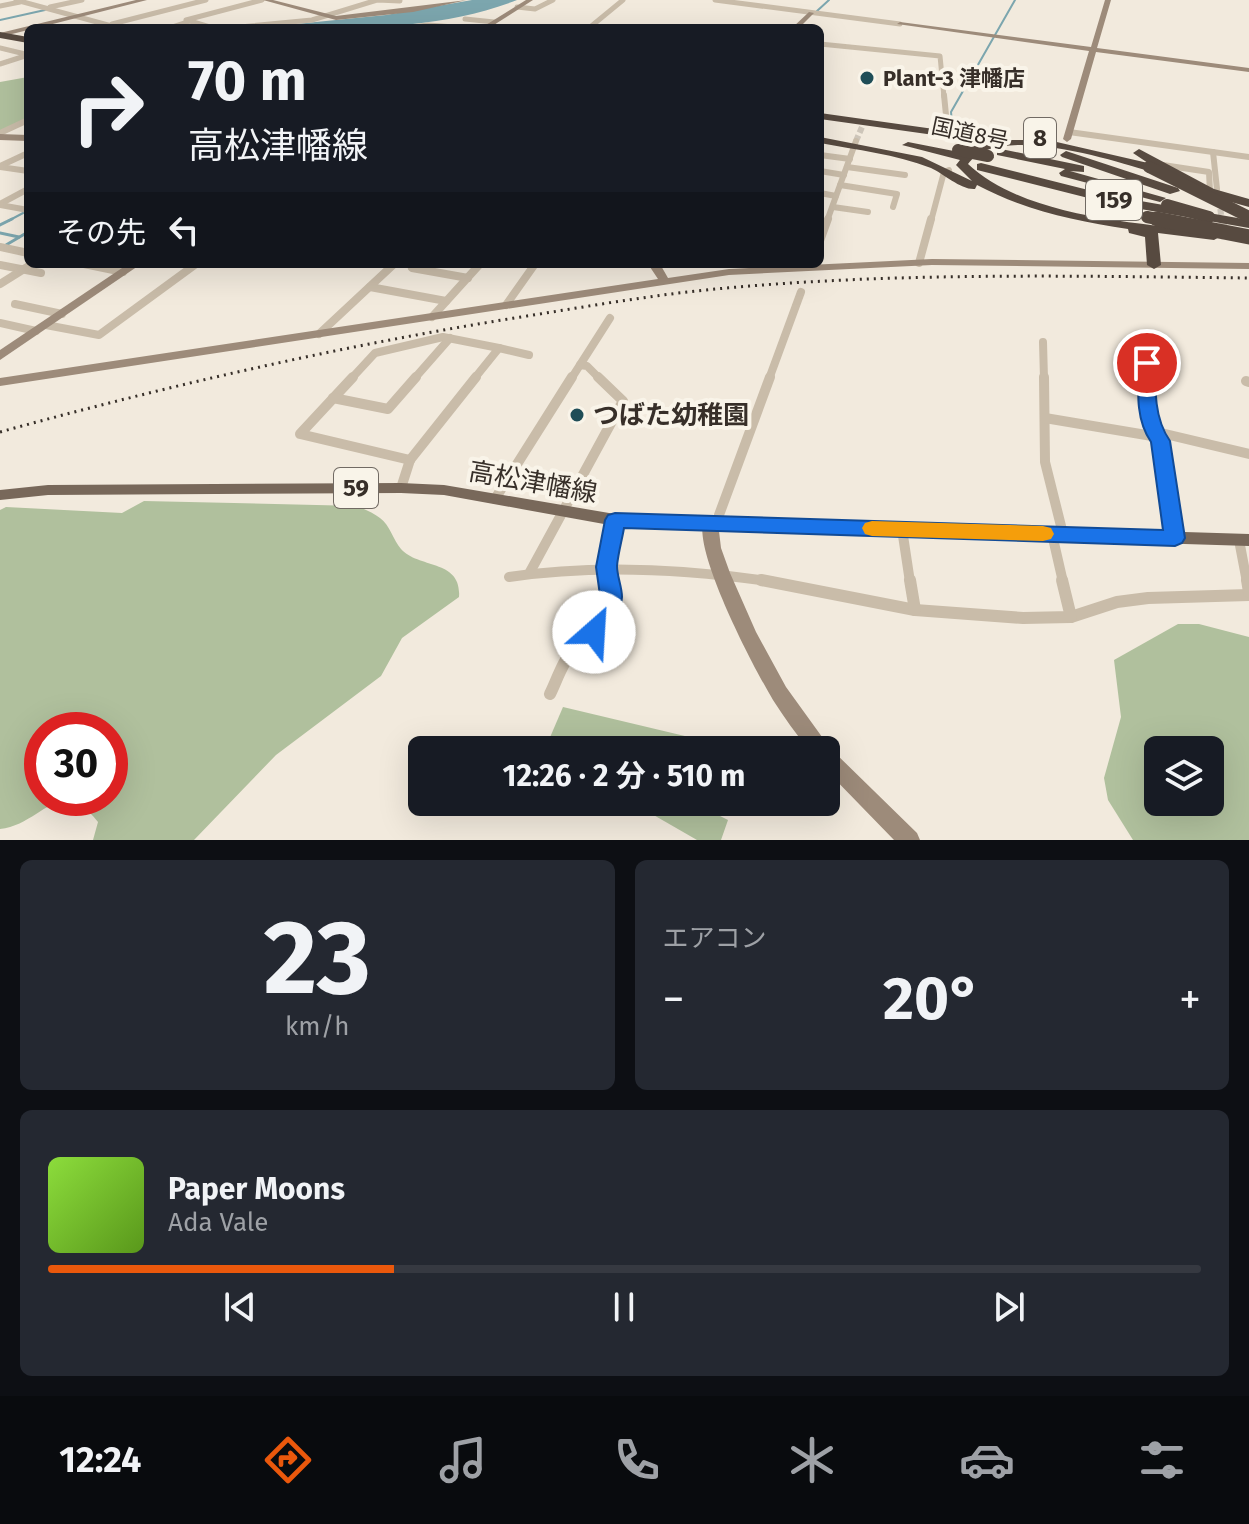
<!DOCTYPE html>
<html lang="ja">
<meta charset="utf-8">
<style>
body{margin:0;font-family:"Fira Sans","Noto Sans JP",sans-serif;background:#242831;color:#f1f3f6;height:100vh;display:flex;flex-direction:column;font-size:30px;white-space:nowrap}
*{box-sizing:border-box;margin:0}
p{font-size:26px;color:#9ea1a6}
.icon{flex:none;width:44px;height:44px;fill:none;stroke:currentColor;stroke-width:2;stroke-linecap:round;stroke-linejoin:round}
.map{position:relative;height:840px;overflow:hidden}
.drawer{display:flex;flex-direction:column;gap:20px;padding:20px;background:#0d0f14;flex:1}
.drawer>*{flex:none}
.top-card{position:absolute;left:24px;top:24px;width:800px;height:244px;border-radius:12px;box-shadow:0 8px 32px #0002;background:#171b24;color:#f1f3f6;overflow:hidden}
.tools{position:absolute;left:1144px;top:736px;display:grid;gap:16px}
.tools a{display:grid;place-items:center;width:80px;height:80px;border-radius:12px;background:#171b24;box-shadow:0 8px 32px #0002;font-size:40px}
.speed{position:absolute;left:24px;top:712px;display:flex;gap:16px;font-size:40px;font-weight:700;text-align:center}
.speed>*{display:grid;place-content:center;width:104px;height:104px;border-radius:50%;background:#171b24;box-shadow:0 8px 32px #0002;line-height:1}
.speed .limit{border:12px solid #d22;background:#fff;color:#111}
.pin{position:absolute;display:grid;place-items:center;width:68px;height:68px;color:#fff;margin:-34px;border:4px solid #fff;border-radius:50%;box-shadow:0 2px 8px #0007}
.me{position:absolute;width:88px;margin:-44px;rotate:26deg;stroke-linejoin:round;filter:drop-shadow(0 0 6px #0008)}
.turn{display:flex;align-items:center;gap:28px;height:168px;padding:0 32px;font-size:36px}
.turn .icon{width:104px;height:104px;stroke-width:2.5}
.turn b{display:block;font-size:56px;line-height:68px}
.then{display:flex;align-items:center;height:76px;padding:0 32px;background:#0003;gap:16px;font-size:30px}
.big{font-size:60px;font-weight:700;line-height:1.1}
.drawer .card{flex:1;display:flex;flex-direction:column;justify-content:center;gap:12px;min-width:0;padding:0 28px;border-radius:12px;background:#242831}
.drawer .dial{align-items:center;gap:0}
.dial b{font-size:104px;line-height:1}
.song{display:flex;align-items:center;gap:24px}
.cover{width:96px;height:96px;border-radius:12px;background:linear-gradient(135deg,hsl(90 70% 55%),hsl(90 70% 35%))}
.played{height:8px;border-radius:4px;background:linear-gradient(90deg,#ea580c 30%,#363941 30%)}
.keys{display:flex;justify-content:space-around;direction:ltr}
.heat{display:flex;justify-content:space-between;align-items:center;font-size:44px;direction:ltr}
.drawer .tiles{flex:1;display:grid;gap:20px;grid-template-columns:1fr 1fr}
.card:last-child{grid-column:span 2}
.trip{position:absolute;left:408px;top:736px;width:432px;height:80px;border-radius:12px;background:#171b24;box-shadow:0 8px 32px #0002;font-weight:700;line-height:80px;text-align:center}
.menu{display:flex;height:128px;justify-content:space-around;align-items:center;background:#090b0e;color:#9ea1a6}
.menu .icon{width:56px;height:56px}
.menu .on{color:#ea580c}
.menu b{font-size:36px;color:#f1f3f6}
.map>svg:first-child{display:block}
.green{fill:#b0c09d;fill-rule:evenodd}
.water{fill:#7ca6ae}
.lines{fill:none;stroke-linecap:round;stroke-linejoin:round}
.stream-far1{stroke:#7ca6ae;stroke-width:2}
.stream{stroke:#7ca6ae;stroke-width:3}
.street-tunnel-far1{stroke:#cdc5b9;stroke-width:6;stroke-dasharray:6 3;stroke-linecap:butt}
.street-tunnel{stroke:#cdc5b9;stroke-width:8;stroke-dasharray:8 4;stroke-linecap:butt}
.street-far4{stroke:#c9bca9;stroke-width:5}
.street-far3{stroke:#c9bca9;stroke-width:6}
.street-far2{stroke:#c9bca9;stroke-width:8}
.street-far1{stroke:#c9bca9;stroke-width:10}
.street{stroke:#c9bca9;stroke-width:12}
.secondary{fill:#9d8b7a;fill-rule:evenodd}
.primary{fill:#78685a;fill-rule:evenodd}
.highway{fill:#574a40;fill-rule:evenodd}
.rail{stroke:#372f29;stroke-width:3;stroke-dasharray:2 5;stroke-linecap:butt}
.highway-bridge-far1{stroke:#574a40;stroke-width:12}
.highway-bridge{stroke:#574a40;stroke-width:15}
.route{fill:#1a73e8;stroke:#114b97;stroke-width:2}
.slow{fill:#f59e0b}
.poi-dot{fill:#1f4d57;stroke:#f9f4e9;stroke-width:3}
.labels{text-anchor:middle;stroke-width:8;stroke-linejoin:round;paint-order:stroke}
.far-poi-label{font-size:22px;font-weight:bold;fill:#372f29;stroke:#f9f4e9;text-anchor:start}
.far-street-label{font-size:22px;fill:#372f29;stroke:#f9f4e9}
.shield{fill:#f9f4e9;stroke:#716a63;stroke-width:2}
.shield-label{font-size:24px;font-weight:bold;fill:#372f29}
.poi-label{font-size:26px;font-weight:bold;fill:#372f29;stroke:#f9f4e9;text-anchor:start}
.street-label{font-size:26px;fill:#372f29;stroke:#f9f4e9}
</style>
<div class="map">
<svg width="1249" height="840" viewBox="0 0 1249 840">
<rect width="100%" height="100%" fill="#f2eadd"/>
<!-- green -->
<g class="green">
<path d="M28 77V118L0 131V82Z"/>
<path d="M144 501 358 506C365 510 374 513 380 518 390 525 393 540 401 549 419 569 462 559 459 597L402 638 381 676 276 755 194 840H93L98 822C59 773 42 825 0 829V510L6 507 122 513ZM42 730H110V798H42Z"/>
<path d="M1178 624H1199L1249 637V840H1133L1108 800 1104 778 1121 717 1114 660ZM1210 750V802H1158V750Z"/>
<path d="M563 707 710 742V750H570L548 742Z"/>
<path d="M631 802H723L720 816 728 820 721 840H697Z"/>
</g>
<!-- water -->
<path class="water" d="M472 0H517C435 32 342 28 256 28L386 15Z"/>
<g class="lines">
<!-- stream-far1 -->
<g class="stream-far1">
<path d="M817 11 829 0"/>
<path d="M0 20 45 10"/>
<path d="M952 122 951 112 1015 0"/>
<path d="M8 221 25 212"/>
</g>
<!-- stream -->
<g class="stream">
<path d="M0 225 12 219"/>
<path d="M0 233 19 237"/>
<path d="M6 245 28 232"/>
</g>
<!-- street-tunnel-far1 -->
<g class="street-tunnel-far1">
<path d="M856 141 862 127"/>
<path d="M1219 200 1222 221"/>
</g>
<!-- street-tunnel -->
<path class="street-tunnel" d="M1222 219 1226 242"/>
<!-- street-far4 -->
<g class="street-far4">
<path d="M16 0 119 28"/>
<path d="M715 0 900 24"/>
<path d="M0 6 20 2"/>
<path d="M50 7 82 0"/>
<path d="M517 7 535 9 553 0"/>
<path d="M465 19 494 22"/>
<path d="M186 20 262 0"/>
<path d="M190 21 213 28"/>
<path d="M112 24 206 0"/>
<path d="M169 28 190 21"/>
<path d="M229 28 312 20 377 0 400 1"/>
<path d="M404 28 428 25 467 28"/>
<path d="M589 28 623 0"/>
<path d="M820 44 940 56 944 97"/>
<path d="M0 48 25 54"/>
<path d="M0 64 28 55"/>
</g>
<!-- street-far3 -->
<g class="street-far3">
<path d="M944 95 948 135"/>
<path d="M1069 132 1249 157"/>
<path d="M0 133 28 120"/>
<path d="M1213 152 1217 189"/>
<path d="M820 155 850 159"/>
<path d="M1163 165 1209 172 1210 192"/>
<path d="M0 166 28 153"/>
<path d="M0 167 28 171"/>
<path d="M847 167 905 175"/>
<path d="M820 171 844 175"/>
<path d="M840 185 897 194 893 207"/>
<path d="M820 193 836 196"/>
<path d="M0 204 28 189"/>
<path d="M0 205 28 210"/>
<path d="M833 207 868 212"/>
<path d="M827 221 856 141"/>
<path d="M931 221 944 172 949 170"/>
</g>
<!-- street-far2 -->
<g class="street-far2">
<path d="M820 241 828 219"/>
<path d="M0 247 28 253"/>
<path d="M919 263 931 219"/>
<path d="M84 264 123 272"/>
<path d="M416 264 412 268 468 278"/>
<path d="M0 265 41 273"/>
<path d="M0 284 32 264"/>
<path d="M370 287 446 301"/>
<path d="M15 304 62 314"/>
<path d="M506 305 535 264"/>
<path d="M432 317 480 264"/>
<path d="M0 323 36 331"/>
<path d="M46 325 99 335 196 264"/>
<path d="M319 334 394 264"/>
<path d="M1043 342 1044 379"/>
<path d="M499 348 529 355"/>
<path d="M580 365 587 366 600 379"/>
<path d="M351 379 375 353 443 337 499 348 474 379"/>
<path d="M414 379 450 338"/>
<path d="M571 379 610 318"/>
<path d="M769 379 801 292"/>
<path d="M1146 379 1147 363"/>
</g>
<!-- street-far1 -->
<g class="street-far1">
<path d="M353 377 300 434 410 460"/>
<path d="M1044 377 1045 462 1063 534"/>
<path d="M1146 377 1149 414 1160 441 1175 538"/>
<path d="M1246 381 1249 382"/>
<path d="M333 398 388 409 416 377"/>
<path d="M1045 418 1158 437 1161 433 1249 454"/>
<path d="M410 460 476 377"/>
<path d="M401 488 410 460"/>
<path d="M495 499 572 377"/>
<path d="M719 524V515L770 377"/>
<path d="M902 529 910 582"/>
<path d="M1052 534 1063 582"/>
<path d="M1239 540 1247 582"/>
<path d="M530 572 623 401 598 377"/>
<path d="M509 577C596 564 687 569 774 582"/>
<path d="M609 582 606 567 615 520"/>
</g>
<!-- street -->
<g class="street">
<path d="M761 580 915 610 1023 618 1071 617 1117 602 1148 598 1249 595"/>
<path d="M910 580 915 610"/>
<path d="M1062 580 1071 617"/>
<path d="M1247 580 1249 592"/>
<path d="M550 694C557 680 563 660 574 649 597 622 616 621 608 580"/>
</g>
<!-- secondary -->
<g class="secondary">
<path d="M136 0H147L37 28H28V30L0 37V33Z"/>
<path d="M263 0H273L336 16 467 0 413 12 336 20Z"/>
<path d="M526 0H533L489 28H481Z"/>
<path d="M1105 0H1111L1097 48 1249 68V72L1096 52 1071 139 1067 142 1063 139 1089 51 897 24 900 22 1091 47Z"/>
<path d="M809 12 814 13 799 28H792Z"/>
<path d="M0 134 28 135V141L0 140Z"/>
<path d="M932 259 1249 263V269L932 265 729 275 0 386V378L658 279 648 264H660L668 278 729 269Z"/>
<path d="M128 264H141L0 360V350Z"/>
<path d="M710 517 716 519 718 523 721 548 730 573 756 632 786 687 830 748 917 833 920 840H894L826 770V750H809C796 734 784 717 773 700 755 670 691 549 704 519Z"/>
</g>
<!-- primary -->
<path class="primary" d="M401 483 444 485 615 514 1249 534V546L615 526 444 495 401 493 48 495 0 500V490L48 485Z"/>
<!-- highway -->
<g class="highway">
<path d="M0 32 28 37V43L0 38Z"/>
<path d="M820 113 991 137 997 140H1048L1148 163 1133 153 1139 149 1214 189 1249 199V207L1206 195 1155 166 1149 171C1108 159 997 123 968 164 1026 218 1138 223 1214 232L1221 236 1214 240 1158 233 1161 265 1154 269 1147 265 1145 237 1129 233 1128 229C1075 221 1024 210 977 185L975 189C961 190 944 174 931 168 895 154 857 150 820 143V137L922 157 972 181 956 165 960 160 902 145 908 142 964 153 968 148 984 142 820 119Z"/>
<path d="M1001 149 1084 166V172L1070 171 1166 198 1160 202 1061 176 1059 173 1065 169 997 155V151Z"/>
<path d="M1066 151 1178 188 1180 191 1170 194 1062 157 1060 155Z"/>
<path d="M981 163 1112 196 1249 220V228L1112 204 977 170V164Z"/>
</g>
<!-- rail -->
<path class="rail" d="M0 432C174 384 349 344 527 316 590 306 652 295 716 289 893 272 1071 276 1249 278"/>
<!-- highway-bridge-far1 -->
<g class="highway-bridge-far1">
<path d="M958 150 988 156"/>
<path d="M1149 167 1249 217"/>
<path d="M1167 205 1209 217"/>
<path d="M1147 217 1167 221"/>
</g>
<!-- highway-bridge -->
<path class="highway-bridge" d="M1157 219 1249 237"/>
</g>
<!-- route -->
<path class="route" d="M1147 358 1156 363C1155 390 1154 418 1170 441L1185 538 1182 543 1175 546 624 528C622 540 618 554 617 566 617 576 622 587 622 597 621 616 606 646 585 639L582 632 598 608 600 595 596 567 605 520 608 515 615 513 1163 530 1151 442C1135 419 1138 390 1139 363Z"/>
<!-- slow -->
<path class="slow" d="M872 521 1043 526 1051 528 1054 534 1051 539 1043 541 872 536 865 534 862 528 865 523Z"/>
<!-- markers -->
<g class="poi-dot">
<circle cx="867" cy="78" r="8"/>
<circle cx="577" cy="415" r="8"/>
</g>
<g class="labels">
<!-- far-poi labels -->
<g class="far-poi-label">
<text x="883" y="86">Plant-3 津幡店</text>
</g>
<!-- far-street labels -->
<g class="far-street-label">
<text transform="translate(970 133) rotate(12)" y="8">国道8号</text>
</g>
<!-- shield labels -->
<g class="shield">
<rect x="1024" y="118" width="32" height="40" rx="6"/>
<rect x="1086" y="180" width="56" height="40" rx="6"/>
<rect x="334" y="468" width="44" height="40" rx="6"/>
</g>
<g class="shield-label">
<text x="1040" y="146">8</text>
<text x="1114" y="208">159</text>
<text x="356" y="496">59</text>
</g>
<!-- poi labels -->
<g class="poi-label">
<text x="593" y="424">つばた幼稚園</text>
</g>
<!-- street labels -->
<g class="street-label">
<text transform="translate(533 482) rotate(10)" y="9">高松津幡線</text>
</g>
</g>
</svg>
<div class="tools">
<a><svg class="icon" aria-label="layers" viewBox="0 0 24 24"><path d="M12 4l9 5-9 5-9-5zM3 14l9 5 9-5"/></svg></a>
</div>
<div class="speed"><div class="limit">30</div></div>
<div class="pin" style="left:1147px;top:363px;background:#d93025"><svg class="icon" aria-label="arrive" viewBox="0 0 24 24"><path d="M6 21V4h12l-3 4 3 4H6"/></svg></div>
<svg class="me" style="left:594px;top:632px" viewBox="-20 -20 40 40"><circle r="19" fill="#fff"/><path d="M0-13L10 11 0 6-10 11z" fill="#1a73e8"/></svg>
<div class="trip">12:26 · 2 分 · 510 m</div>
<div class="top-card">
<div class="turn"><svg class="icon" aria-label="right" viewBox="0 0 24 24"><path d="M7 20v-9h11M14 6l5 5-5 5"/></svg><div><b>70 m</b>高松津幡線</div></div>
<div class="then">その先<svg class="icon" aria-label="left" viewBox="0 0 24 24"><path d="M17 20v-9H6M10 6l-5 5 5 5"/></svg></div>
</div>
</div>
<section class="drawer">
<div class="tiles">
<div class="card dial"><b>23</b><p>km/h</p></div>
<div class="card"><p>エアコン</p>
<div class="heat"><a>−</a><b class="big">20°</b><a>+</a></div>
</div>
<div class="card">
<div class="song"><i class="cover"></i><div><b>Paper Moons</b><p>Ada Vale</p></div></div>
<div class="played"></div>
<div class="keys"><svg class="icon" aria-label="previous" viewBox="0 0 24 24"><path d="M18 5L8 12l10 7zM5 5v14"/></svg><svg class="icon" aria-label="pause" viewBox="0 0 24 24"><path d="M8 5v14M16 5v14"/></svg><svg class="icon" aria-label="next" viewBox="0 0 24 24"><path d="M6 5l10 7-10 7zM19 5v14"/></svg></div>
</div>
</div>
</section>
<nav class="menu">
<b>12:24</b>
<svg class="icon on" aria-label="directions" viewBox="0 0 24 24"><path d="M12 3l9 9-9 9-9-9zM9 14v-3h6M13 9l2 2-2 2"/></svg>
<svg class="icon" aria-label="music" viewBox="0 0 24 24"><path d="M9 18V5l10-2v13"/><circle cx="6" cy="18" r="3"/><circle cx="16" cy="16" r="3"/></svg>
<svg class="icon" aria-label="phone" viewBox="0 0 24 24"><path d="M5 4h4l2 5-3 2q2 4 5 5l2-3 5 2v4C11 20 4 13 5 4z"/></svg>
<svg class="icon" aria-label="climate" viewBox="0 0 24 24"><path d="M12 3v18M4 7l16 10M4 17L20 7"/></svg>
<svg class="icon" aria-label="car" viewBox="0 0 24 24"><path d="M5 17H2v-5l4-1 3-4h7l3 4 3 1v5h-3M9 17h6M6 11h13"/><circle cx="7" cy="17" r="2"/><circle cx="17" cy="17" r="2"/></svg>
<svg class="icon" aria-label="filters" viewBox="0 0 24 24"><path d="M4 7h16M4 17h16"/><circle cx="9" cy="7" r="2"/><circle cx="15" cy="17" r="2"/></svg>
</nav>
